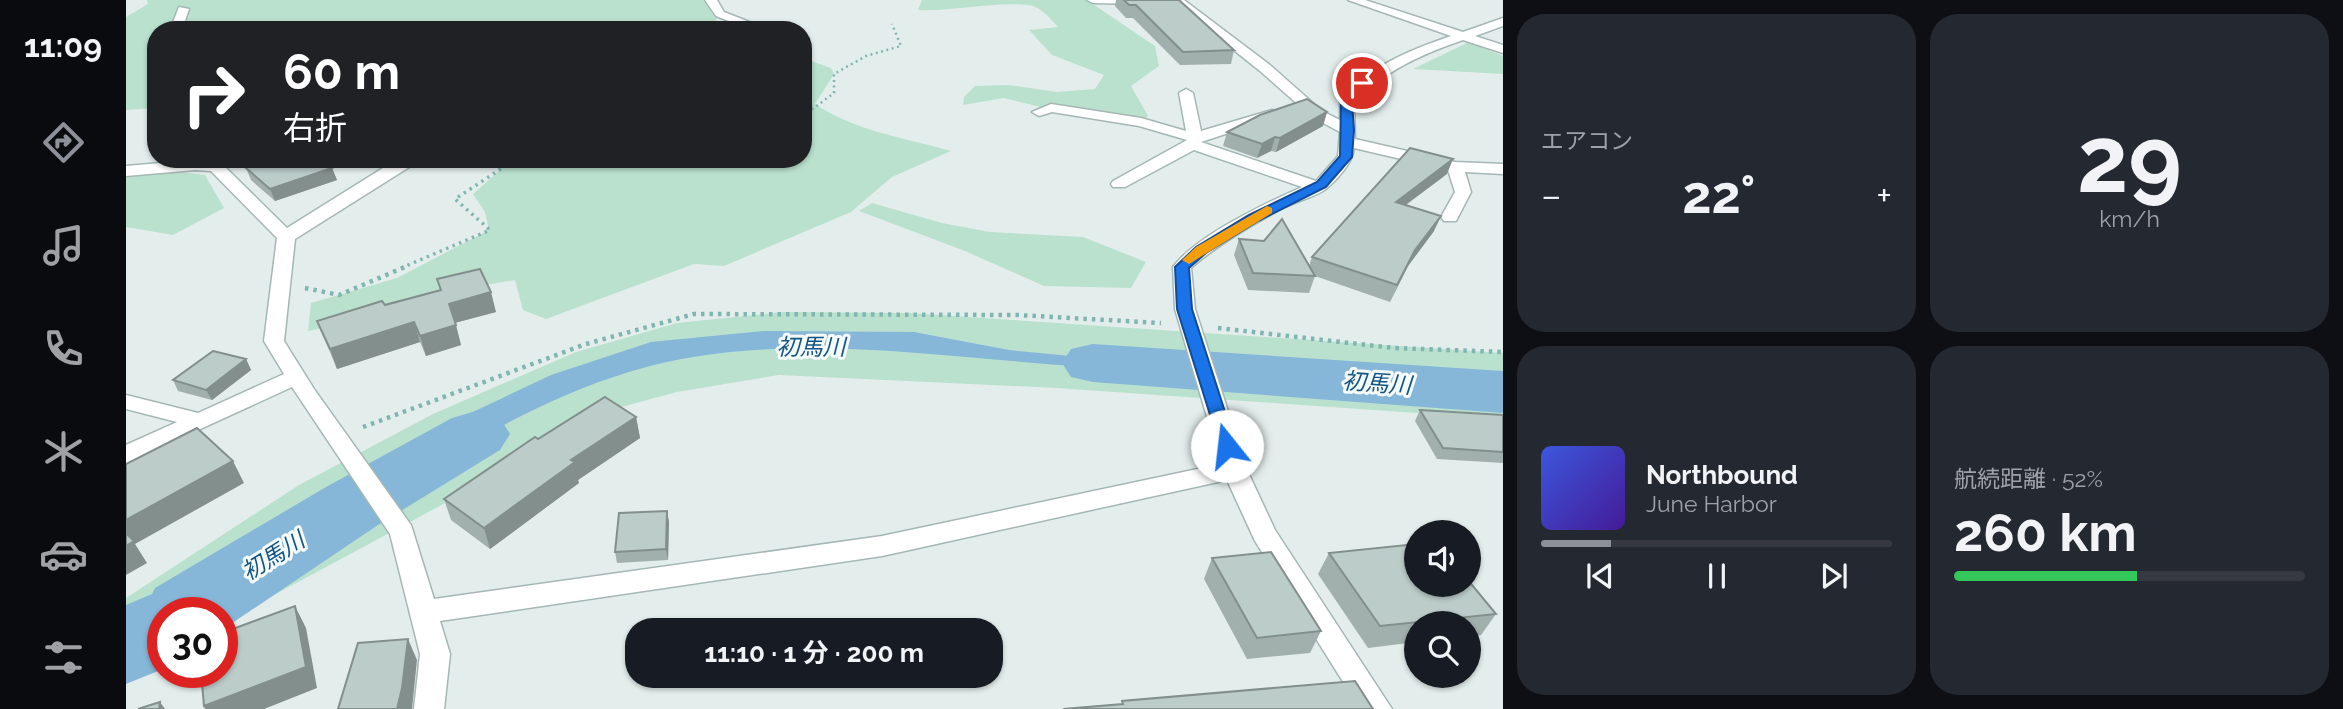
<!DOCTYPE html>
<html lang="ja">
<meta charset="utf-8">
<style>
body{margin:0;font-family:Raleway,"Noto Sans JP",sans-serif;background:#242831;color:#f1f3f6;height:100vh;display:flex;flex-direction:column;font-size:26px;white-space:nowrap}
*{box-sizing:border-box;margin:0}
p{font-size:23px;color:#9ea1a6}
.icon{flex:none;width:38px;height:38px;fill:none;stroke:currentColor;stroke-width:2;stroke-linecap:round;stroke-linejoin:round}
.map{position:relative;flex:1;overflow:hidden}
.drawer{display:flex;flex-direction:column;gap:14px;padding:14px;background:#0d0f14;width:840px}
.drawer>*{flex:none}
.top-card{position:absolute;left:21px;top:21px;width:665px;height:147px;border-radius:28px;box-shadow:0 2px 5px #0004;background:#202124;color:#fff;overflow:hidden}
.tools{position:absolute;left:1278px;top:520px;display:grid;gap:14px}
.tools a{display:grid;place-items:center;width:77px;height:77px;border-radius:50%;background:#171b24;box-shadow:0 2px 5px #0004;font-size:35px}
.speed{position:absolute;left:21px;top:597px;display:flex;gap:14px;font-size:35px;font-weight:700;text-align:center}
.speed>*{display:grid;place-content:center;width:91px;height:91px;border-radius:50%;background:#171b24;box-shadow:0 2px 5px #0004;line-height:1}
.speed .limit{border:10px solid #d22;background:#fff;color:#111}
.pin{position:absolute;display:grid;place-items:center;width:60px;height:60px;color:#fff;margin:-30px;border:4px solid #fff;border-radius:50%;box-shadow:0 2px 7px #0007}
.me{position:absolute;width:77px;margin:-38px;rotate:344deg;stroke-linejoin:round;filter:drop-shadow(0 0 5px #0008)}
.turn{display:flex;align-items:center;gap:24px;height:147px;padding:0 21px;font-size:32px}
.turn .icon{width:91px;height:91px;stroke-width:2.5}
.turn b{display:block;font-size:49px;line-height:60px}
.big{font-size:52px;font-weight:700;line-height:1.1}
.drawer .tile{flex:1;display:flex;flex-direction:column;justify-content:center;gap:10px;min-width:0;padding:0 24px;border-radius:28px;background:#242831}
.drawer .dial{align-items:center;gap:0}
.dial b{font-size:91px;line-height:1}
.song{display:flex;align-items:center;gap:21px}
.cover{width:84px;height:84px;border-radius:10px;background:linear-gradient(135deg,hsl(230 70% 55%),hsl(260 70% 35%))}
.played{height:7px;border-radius:4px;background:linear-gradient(90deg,#8c9099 20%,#363941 20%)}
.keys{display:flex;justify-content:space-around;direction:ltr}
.heat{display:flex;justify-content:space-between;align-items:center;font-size:38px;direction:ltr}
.charge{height:10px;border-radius:5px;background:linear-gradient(90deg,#34c759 52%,#363941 0)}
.drawer .tiles{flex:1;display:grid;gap:14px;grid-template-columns:repeat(2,1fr)}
.trip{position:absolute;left:499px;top:618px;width:378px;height:70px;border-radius:28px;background:#171b24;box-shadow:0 2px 5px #0004;font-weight:700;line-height:70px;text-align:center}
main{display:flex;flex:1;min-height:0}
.tab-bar{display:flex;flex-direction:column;width:126px;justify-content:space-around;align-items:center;background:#090b0e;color:#9ea1a6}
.tab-bar .icon{width:49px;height:49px}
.tab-bar .active{color:#8c9099}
.tab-bar b{font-size:32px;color:#f1f3f6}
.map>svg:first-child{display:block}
.green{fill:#bae1ce}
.water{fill:#86b7d8}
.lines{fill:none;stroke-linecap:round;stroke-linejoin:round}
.river{fill:#86b7d8;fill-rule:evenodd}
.minor-casing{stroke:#a5b7b5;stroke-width:3}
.path-far2{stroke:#81b5b2;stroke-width:2.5;stroke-dasharray:2 3.5;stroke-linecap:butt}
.path-far1{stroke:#81b5b2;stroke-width:3.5;stroke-dasharray:2.5 4.5;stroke-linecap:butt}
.path{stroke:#81b5b2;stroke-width:4.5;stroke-dasharray:3.5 5;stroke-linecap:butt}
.minor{fill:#fff;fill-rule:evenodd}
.wall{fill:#a1afad}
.shaded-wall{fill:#838f8d}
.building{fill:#bbccc9;stroke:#838f8d;stroke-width:2}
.route{fill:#1a73e8;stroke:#114b97;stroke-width:2}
.slow{fill:#f59e0b}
.labels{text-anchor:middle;stroke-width:6;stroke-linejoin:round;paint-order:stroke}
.water-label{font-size:23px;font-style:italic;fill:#155584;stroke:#f4faf9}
</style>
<main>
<nav class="tab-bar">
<b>11:09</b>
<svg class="icon active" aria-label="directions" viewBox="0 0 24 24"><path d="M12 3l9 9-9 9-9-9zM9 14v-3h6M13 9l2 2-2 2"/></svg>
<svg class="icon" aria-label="music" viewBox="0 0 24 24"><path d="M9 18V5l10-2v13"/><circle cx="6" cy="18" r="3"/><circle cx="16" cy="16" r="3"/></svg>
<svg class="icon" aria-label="phone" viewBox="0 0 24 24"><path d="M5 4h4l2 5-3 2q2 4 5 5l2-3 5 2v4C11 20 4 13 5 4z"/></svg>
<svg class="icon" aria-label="climate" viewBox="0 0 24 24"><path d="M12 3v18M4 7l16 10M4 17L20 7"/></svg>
<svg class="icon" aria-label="car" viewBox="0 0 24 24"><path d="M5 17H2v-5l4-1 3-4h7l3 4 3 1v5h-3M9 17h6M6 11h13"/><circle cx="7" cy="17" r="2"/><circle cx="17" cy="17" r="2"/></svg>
<svg class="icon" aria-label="filters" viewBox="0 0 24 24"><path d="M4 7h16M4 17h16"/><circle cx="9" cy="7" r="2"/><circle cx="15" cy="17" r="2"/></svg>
</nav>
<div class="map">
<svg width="1377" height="709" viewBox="0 0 1377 709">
<rect width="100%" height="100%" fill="#e3eeec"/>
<!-- green -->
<g class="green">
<path d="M21 0H577L594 14 583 30H30V108L0 110V17L22 4Z"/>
<path d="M796 0H961L1029 46 1033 66 1005 86 1022 116 1015 122 934 112 878 98 837 105 838 97 849 86 883 85 931 92 969 89 978 75 926 55 903 30 932 27C925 19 917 10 907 6 876 0 826 12 792 10Z"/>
<path d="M1343 42 1377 56V74L1287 69Z"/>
<path d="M677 58 705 68 708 74 689 104C732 132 776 137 825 151L766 177 725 212 598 266 568 264 420 319 397 310 389 280 320 292 206 326 182 331 185 303 271 278 363 230 359 212 347 194 373 171 366 159H677Z"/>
<path d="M27 169 79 175 98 208 47 235 0 227V174Z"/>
<path d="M746 203 816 223 864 232 957 237 1020 262 1005 288 918 286 839 251 733 211Z"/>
<path d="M657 312 784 313 1377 353V419L931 388 653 375 551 392 488 409 336 494 96 623V612H37V655L0 675V598L173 485 307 414 450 352 551 323Z"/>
</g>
<!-- water -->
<path class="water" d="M637 331 788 332 883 350 1047 366 1052 369C890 372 721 330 561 358 459 376 368 428 281 480L268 455 332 419 425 375 525 342Z"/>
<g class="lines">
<!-- river -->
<g class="river">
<path d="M967 344 1377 371V413L967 382 945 377 936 363 945 349Z"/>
<path d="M350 411 374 418 384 434 374 450 252 525 96 630V612H37V669L0 684V605L26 594 29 588 200 487 326 418Z"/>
</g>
<defs>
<g id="minor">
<path d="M579 0H591L598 12 644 30H626L590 16Z"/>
<path d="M961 0H1022L1023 1 1017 4 967 3Z"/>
<path d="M1045 0H1058L1144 65 1196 111 1214 120V102C1241 67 1284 50 1325 36L1222 0H1239L1337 32 1377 18V26L1349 36 1377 45V53L1337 40C1296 54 1258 71 1228 103L1229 139 1329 162 1377 164V174L1339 172 1345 192 1330 221H1318L1315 217 1329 192 1322 170 1228 148C1227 162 1212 179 1201 188 1190 197 1170 201 1157 208 1125 225 1092 244 1065 268L1069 309 1121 470 1149 530 1266 709H1234L1129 541 1101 480 756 556 314 621 324 654 318 709H288L294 654 264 534 166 387 0 463V445L51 422 0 409V395L72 413 158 374 138 341 151 238 85 171 69 170 0 176V166L69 160 96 164 161 228 257 168 275 159H296L169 239 158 341 188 389 285 525 308 599 756 536 1095 464 1049 309 1047 267C1070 236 1140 203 1176 187L1068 150 999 187H987L985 184 987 181 1061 140 1013 126 926 112 913 116 906 112 925 104 1015 118 1060 131 1053 93 1060 89 1067 93 1075 131 1146 110 1151 111 1153 114 1151 117 1075 142 1190 181 1212 156 1214 132 1186 117 1134 71Z"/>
<path d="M53 7 63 9 56 30H44Z"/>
</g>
</defs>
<!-- minor casing -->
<use href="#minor" class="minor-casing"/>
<!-- path-far2 -->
<path class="path-far2" d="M677 116 708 93V74L740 56 775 46 766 24"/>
<!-- path-far1 -->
<path class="path-far1" d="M275 268 364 230 329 199 390 159"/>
<!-- path -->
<g class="path">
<path d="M179 288 213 295 279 267"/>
<path d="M1092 328 1268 348 1377 352"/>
<path d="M237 427 460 344 568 314 891 315 1035 323"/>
</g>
<!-- minor -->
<use href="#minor" class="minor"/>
</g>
<!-- wall -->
<g class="wall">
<path d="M990 0H1053L1108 50 1105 64 1054 65 1007 18H1000L989 6Z"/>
<path d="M1201 112 1197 126 1150 152 1145 151 1131 158 1097 146 1101 132Z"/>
<path d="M120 168H206L211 180 149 201 125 180Z"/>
<path d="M1321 174 1280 205 1308 231 1282 266 1264 302 1189 276 1183 293 1122 290 1108 255 1113 239 1183 266 1186 257Z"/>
<path d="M311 279 370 312 329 323 335 345 300 356 294 342 211 369 191 321 314 290Z"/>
<path d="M120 359 125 370 86 400 52 391 47 380Z"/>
<path d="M1294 410 1377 415V463L1311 459 1289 421Z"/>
<path d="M510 417 514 438 452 480 453 483 364 549 325 520 318 499 412 439Z"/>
<path d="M541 511 543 522 542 560 491 563 489 552Z"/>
<path d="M1203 553 1370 614 1355 635 1342 637V623H1290V642L1242 648 1192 574Z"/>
<path d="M1086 558 1195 631 1184 653 1121 659 1078 579Z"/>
</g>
<!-- shaded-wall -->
<g class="shaded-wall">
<path d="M1201 112 1197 126 1150 152 1154 138Z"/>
<path d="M1149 137 1145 151 1131 158 1136 144Z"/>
<path d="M1327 159 1321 174 1263 217 1270 202Z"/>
<path d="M206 168 211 180 149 201 144 189Z"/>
<path d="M1315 216 1308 231 1282 266 1264 302 1289 250Z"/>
<path d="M365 292 370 312 328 323 323 304Z"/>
<path d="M288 322 294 342 211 369 204 349Z"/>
<path d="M330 325 335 345 300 356 294 336Z"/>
<path d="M120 359 125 370 86 400 80 390Z"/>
<path d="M510 417 514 438 452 480 453 483 364 549 358 528 445 460Z"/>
<path d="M107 461 118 483 9 544 21 563 0 575V520Z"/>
<path d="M541 511 543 522 542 560 540 549Z"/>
<path d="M169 606 180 628 191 688 138 709H79L78 706Z"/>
<path d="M282 639 291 660 286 709H271Z"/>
<path d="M34 702 39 709H33Z"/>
</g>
<!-- building -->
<g class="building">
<path d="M998 0H1053L1108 50 1057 52 1010 5H1003Z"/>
<path d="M1181 99 1201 112 1154 138 1149 137 1136 144 1101 132 1134 115Z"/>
<path d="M1284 148 1327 159 1270 202 1315 216 1289 250 1271 285 1186 257Z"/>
<path d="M131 159H197L206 168 144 189 120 168Z"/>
<path d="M1156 219 1189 276 1127 273 1113 239 1138 241Z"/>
<path d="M354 269 365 292 323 304 330 325 294 336 288 322 204 349 191 321 256 301 259 305 315 290 311 279Z"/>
<path d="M87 351 120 359 80 390 47 380Z"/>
<path d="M479 397 510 417 445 460 449 462 358 528 318 499 409 437 412 439Z"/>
<path d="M1294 410 1377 415V452L1317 448Z"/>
<path d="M71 428 107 461 0 520V464Z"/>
<path d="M541 511 540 549 489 552 493 513Z"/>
<path d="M0 533 8 541 0 546Z"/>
<path d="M1290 544V584H1342V580L1370 614 1254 626 1203 553Z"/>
<path d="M1145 552 1195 631 1131 638 1086 558Z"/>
<path d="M169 606 180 667 78 706 75 672H96V633Z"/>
<path d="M282 639 276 688 271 709H212L232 643Z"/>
<path d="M1229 681 1247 709H937L997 704 996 701Z"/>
<path d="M34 702 33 709H12Z"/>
</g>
<!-- route -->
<path class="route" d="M1232 81 1241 83 1226 102 1228 130 1226 157 1200 187 1132 221 1080 253 1063 268 1066 309 1110 446 1101 452 1095 450 1051 309 1049 267 1070 247 1123 215 1191 182 1214 156 1215 102Z"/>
<!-- slow -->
<path class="slow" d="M1141 206 1146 208V213L1063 264 1056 260 1070 247Z"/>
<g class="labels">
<!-- water labels -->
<g class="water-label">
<text x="685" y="355">初馬川</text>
<text transform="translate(1251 383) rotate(4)" y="8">初馬川</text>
<text transform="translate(147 556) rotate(-32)" y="8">初馬川</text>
</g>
</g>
</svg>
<div class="tools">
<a><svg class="icon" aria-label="sound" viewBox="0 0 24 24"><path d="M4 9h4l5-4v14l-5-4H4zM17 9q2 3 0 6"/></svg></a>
<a><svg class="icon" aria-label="search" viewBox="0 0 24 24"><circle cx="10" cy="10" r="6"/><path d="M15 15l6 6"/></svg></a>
</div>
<div class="speed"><div class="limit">30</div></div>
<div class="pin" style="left:1236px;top:83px;background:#d93025"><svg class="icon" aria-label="arrive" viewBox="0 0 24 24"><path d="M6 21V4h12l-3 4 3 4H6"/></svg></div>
<svg class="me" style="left:1101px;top:446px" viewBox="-20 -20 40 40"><circle r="19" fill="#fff"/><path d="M0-13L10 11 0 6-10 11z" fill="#1a73e8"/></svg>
<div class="trip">11:10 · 1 分 · 200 m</div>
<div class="top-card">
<div class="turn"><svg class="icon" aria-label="right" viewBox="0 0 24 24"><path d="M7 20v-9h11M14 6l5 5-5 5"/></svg><div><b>60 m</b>右折</div></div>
</div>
</div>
<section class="drawer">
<div class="tiles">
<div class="tile"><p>エアコン</p>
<div class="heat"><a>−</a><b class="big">22°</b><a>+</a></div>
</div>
<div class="tile dial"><b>29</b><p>km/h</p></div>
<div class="tile">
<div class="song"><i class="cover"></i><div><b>Northbound</b><p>June Harbor</p></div></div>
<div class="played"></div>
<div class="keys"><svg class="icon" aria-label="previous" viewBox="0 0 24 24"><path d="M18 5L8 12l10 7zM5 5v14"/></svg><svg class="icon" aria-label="pause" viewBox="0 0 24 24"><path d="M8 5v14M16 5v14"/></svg><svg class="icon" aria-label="next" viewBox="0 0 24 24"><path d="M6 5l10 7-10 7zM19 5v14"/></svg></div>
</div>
<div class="tile"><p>航続距離 · 52%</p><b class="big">260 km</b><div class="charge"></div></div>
</div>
</section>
</main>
